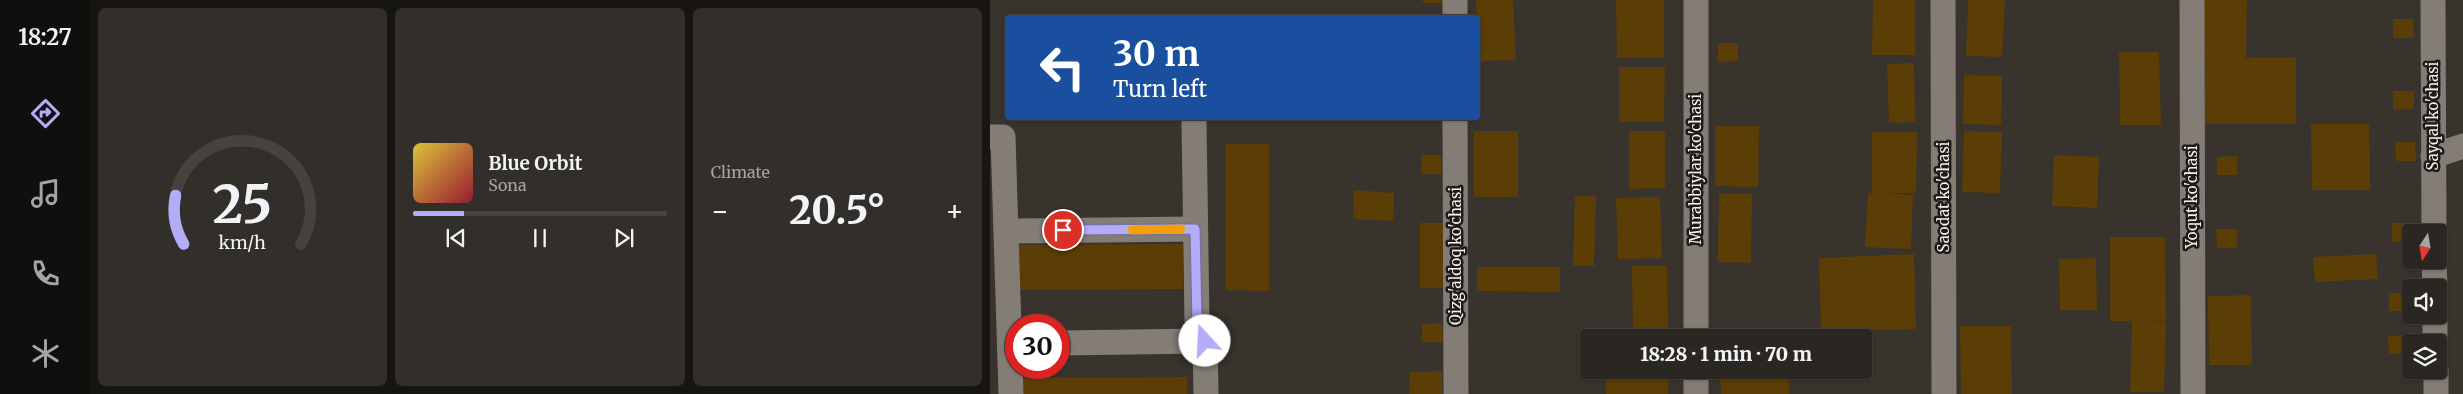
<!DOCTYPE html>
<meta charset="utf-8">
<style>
body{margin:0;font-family:Merriweather,serif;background:#322e2a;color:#f1f3f6;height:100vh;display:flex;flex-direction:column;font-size:19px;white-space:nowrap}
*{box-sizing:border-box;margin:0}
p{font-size:16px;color:#a5a5a5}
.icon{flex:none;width:28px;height:28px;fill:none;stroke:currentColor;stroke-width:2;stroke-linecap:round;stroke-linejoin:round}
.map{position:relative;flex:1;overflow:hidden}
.sheet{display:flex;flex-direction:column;gap:8px;padding:8px;background:#171512;width:900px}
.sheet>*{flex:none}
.guide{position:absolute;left:15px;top:15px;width:475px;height:105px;border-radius:5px;box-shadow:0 1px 4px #0004,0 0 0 1px #46433f;background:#1a4fa0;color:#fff;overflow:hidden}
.needle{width:32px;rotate:192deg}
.tools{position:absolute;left:1412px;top:224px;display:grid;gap:10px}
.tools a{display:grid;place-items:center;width:45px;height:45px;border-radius:5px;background:#2a2621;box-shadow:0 1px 4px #0004,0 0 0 1px #46433f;font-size:25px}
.speed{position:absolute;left:15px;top:314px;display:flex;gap:10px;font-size:25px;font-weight:700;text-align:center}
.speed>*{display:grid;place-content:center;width:65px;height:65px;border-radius:50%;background:#2a2621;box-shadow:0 1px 4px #0004,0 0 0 1px #46433f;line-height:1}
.speed .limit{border:8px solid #d22;background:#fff;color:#111}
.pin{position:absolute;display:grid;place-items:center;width:42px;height:42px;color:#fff;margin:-21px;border:2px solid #fff;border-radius:50%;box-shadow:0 1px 5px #0007}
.me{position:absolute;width:55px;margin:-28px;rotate:340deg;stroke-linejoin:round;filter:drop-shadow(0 0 4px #0008)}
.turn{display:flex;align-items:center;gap:18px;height:105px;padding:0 25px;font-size:22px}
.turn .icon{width:65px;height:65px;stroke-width:2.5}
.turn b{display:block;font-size:35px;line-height:42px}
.big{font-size:38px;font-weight:800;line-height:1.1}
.sheet .widget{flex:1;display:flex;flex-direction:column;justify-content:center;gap:8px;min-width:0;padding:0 18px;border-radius:8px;background:#322e2a}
.sheet .dial{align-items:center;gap:0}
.dial svg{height:130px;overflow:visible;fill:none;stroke:#46433f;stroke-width:7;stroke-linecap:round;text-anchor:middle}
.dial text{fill:#f1f3f6;stroke:none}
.song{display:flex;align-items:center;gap:15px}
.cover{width:60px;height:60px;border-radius:8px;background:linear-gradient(135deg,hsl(50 70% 55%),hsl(350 70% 35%))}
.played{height:5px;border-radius:2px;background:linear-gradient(90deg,#b4acf9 20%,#46433f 20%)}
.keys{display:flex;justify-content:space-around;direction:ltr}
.heat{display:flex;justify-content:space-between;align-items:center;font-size:28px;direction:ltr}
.sheet .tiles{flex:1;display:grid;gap:8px;grid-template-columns:repeat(3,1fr)}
.trip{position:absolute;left:590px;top:329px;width:292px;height:50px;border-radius:5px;background:#2a2621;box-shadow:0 1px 4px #0004,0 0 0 1px #46433f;font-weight:800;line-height:50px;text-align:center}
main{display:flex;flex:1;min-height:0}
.menu{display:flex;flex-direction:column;width:90px;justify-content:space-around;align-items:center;background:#110f0d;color:#a5a5a5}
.menu .icon{width:35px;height:35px}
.menu .on{color:#b4acf9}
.menu b{font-size:22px;color:#f1f3f6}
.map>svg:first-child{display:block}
.building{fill:#5b3e05}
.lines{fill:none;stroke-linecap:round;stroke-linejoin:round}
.minor{stroke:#837d75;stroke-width:25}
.route-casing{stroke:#7570a2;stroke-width:12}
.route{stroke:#b4acf9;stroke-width:9}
.slow{stroke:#f59e0b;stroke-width:9}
.labels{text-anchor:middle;stroke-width:5;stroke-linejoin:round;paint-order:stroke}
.street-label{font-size:15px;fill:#f5f2ed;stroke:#1d1b18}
</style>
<main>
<nav class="menu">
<b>18:27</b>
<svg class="icon on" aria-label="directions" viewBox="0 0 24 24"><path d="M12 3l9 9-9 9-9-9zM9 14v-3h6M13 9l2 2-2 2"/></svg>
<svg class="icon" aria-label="music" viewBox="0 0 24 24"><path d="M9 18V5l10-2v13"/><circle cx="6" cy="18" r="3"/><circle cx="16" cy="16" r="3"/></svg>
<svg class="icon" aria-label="phone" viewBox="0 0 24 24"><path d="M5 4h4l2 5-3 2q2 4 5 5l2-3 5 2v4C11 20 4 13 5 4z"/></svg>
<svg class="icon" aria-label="climate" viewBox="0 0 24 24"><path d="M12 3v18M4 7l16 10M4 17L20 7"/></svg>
</nav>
<section class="sheet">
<div class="tiles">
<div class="widget dial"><svg viewBox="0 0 100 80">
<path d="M14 69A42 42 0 1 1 86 69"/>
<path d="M14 69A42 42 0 0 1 9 39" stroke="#b4acf9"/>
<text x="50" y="56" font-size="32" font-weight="700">25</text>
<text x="50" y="72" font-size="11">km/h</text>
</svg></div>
<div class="widget">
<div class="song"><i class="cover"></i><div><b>Blue Orbit</b><p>Sona</p></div></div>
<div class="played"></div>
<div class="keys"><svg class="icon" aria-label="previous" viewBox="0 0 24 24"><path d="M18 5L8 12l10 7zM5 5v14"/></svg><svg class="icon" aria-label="pause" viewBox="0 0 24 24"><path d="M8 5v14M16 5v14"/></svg><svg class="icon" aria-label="next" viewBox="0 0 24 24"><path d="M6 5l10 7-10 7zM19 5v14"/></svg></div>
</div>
<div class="widget"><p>Climate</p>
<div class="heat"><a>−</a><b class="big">20.5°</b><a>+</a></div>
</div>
</div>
</section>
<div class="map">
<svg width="1473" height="394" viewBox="0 0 1473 394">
<rect width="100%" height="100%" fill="#38332c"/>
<!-- building -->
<g class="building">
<rect x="433" y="0" width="20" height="3"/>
<path d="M486 0H523L526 60 489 61Z"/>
<path d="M626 0H674V58H627Z"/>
<path d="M883 0H925V55H882Z"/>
<path d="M978 0H1015L1012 57 976 56Z"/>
<path d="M1214 0H1257L1256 58H1306V124H1215V57H1213Z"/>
<path d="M1403 19H1423L1424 38H1403Z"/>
<path d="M728 43H748V61L728 62Z"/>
<path d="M1129 52H1169L1171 125H1130Z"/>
<path d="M924 63 925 122 899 123 897 64Z"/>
<path d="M629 67H675L674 122H629Z"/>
<path d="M974 75 1012 76 1011 125 973 124Z"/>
<path d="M1403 91H1424V109L1403 110Z"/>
<path d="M1321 124H1379L1380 190H1322Z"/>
<path d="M725 126H769L768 187 725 186Z"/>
<rect x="484" y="131" width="44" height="66"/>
<path d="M639 131H675V188L639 189Z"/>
<path d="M974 131 1012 132 1010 193 972 192Z"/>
<path d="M882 132H927L926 193H894L923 195 921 249 875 247 878 193H882Z"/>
<path d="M1405 142H1425L1426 161H1406Z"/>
<path d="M236 144H279V291L236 290Z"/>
<path d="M431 155H451L452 174H432Z"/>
<path d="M1064 155 1109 157 1107 208 1062 206Z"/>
<path d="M1247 156V175H1227V157Z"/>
<path d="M364 190 404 193 403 221 363 219Z"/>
<path d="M729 194H762L761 263 728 262Z"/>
<path d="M585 196H606L604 266H583Z"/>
<path d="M670 197 672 258 628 259 626 198Z"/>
<path d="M430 223H458L457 288H430Z"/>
<path d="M1402 223H1422L1421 241 1402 242Z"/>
<path d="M1226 229H1247V248H1227Z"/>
<path d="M1120 237H1175L1176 321H1156L1176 322 1174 392H1140L1142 321H1120Z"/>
<path d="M193 244V289L27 290V245Z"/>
<path d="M924 254 926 329 831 332 829 258Z"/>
<path d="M1386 254 1388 279 1325 282 1323 257Z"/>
<path d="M1106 258 1107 310H1070L1069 259Z"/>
<path d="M642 266H677L678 330 643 331Z"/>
<path d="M487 267H570V292L487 291Z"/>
<path d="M1399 293H1419L1420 311H1399Z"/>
<path d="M1261 295 1262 365H1219L1218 296Z"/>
<path d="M452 323 453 342H432V324Z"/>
<path d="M970 326H1021L1022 394H971Z"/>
<path d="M798 334V338H730V335Z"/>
<path d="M1418 335 1419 354H1399L1398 336Z"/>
<path d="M615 370H678V394H616Z"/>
<path d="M730 370H798L799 394H731Z"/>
<path d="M452 371V394H419L420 372Z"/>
<path d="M197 377V394H33V378Z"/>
</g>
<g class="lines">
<!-- minor -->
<g class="minor">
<path d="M465 0V18"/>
<path d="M706 0V338"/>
<path d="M953 0 954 394"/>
<path d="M1202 0 1203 394"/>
<path d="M1443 0 1444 232"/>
<path d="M465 118 466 394"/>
<path d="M204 122 207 321 215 341 216 394"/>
<path d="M0 137H13L21 394"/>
<path d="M1443 156 1473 146"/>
<path d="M17 231 205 229"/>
<path d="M1444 260 1445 288"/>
<path d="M1445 315V342"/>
<path d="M69 343 215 341"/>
<path d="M706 370V394"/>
<path d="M1446 370V394"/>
</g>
</g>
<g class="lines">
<defs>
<path id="route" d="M73 230 205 229 207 321 215 341"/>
</defs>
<!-- route casing -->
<use href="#route" class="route-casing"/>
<!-- route -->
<use href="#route" class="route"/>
<!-- slow -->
<path class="slow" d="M142 230 191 229"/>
</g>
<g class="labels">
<!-- street labels -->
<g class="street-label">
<text transform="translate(1443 116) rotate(-90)" y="5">Sayqal ko'chasi</text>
<text transform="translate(706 169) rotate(-90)" y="5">Murabbiylar ko'chasi</text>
<text transform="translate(954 197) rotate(-90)" y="5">Saodat ko'chasi</text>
<text transform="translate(1202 197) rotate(-90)" y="5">Yoqut ko'chasi</text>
<text transform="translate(466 256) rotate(-90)" y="5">Qizg'aldoq ko'chasi</text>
</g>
</g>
</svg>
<div class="tools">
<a><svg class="needle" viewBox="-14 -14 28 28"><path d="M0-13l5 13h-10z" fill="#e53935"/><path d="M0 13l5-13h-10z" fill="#a5a5a5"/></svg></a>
<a><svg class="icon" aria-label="sound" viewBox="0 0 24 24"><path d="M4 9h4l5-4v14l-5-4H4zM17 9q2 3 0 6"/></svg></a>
<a><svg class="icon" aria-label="layers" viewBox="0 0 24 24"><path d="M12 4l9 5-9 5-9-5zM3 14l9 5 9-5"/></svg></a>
</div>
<div class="speed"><div class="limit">30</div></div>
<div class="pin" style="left:73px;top:230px;background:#d93025"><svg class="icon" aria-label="arrive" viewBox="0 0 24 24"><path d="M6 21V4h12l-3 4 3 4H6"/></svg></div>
<svg class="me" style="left:215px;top:341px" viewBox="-20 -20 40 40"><circle r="19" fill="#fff"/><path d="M0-13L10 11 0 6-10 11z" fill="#b4acf9"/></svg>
<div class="trip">18:28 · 1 min · 70 m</div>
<div class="guide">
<div class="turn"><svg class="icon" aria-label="left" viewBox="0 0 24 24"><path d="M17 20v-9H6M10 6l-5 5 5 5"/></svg><div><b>30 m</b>Turn left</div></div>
</div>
</div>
</main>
